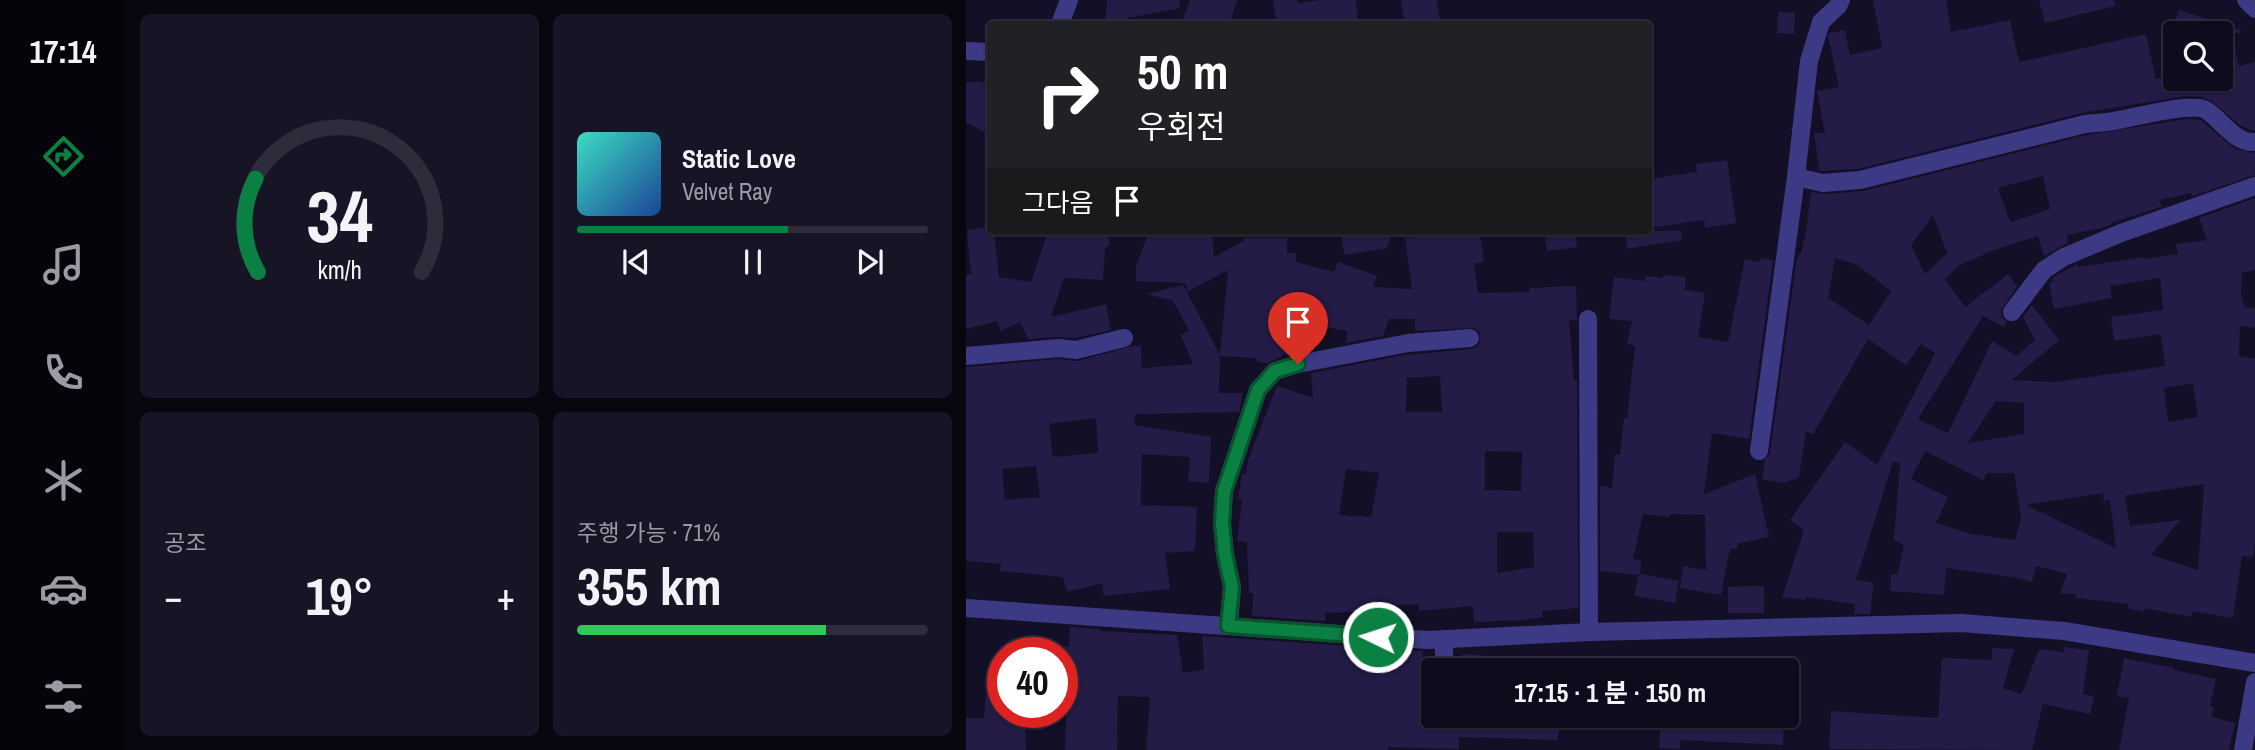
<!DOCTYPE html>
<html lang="ko">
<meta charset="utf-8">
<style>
body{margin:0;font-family:"Archivo Narrow","Noto Sans KR",sans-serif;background:#171425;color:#f1f3f6;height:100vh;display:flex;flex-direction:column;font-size:26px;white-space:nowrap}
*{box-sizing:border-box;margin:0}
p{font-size:23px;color:#9b9ba3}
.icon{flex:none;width:38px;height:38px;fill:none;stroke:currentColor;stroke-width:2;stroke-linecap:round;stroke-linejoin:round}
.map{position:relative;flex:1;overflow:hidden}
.side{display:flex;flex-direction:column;gap:14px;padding:14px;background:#08060f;width:840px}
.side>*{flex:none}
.guide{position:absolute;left:21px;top:21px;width:665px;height:214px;border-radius:7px;box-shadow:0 2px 5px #0004,0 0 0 2px #2e2b3b;background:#202124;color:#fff;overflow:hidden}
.buttons{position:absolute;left:1197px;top:21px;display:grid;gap:14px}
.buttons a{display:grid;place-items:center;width:70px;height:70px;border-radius:7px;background:#0e0b1c;box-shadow:0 2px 5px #0004,0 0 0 2px #2e2b3b;font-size:35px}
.speed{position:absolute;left:21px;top:637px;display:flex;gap:14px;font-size:35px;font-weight:700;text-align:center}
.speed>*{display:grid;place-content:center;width:91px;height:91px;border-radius:50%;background:#0e0b1c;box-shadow:0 2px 5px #0004,0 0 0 2px #2e2b3b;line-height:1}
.speed .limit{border:10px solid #d22;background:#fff;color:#111}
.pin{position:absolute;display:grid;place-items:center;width:60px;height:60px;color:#fff;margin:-72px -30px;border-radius:50% 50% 50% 0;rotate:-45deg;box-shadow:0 0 7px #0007}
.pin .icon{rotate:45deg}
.me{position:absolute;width:77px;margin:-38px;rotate:274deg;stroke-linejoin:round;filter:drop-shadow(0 0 5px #0008)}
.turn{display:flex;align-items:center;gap:24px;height:147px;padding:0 35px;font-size:32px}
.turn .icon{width:91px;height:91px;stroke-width:2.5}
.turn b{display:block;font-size:49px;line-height:60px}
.then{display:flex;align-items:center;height:66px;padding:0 35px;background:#0003;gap:14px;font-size:26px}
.big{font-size:52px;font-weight:700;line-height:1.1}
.side .card{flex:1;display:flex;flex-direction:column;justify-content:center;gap:10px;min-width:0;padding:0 24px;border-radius:10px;background:#171425}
.side .dial{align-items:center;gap:0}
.dial svg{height:182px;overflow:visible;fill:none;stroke:#2e2b3b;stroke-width:7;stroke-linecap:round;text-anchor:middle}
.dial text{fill:#f1f3f6;stroke:none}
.song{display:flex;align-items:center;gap:21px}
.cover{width:84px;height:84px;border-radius:10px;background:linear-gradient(135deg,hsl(170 70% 55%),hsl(220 70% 35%))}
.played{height:7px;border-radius:4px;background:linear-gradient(90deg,#0b8043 60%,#2e2b3b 60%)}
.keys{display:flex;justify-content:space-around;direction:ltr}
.heat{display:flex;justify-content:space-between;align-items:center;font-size:38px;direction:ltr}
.charge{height:10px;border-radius:5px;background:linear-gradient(90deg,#34c759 71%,#2e2b3b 0)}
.side .tiles{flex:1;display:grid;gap:14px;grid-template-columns:repeat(2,1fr)}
.trip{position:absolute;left:455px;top:658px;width:378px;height:70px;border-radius:7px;background:#0e0b1c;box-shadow:0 2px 5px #0004,0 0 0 2px #2e2b3b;font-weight:700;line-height:70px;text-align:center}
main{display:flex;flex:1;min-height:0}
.dock{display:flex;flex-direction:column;width:126px;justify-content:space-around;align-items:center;background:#06040b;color:#9b9ba3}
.dock .icon{width:49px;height:49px}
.dock .selected{color:#0b8043}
.dock b{font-size:32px;color:#f1f3f6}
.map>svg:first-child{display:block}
.building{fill:#241b47;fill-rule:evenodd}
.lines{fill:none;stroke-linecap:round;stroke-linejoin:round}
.minor{stroke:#3d3a85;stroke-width:18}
.tertiary{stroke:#3d3a85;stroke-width:18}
.route-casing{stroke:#07532c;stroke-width:18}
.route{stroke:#0b8043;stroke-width:12}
</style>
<main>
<nav class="dock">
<b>17:14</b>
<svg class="icon selected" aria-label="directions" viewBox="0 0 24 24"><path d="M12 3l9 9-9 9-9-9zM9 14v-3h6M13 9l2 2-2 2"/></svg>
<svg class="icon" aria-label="music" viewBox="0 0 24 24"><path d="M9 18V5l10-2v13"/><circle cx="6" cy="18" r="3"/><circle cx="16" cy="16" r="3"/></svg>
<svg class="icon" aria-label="phone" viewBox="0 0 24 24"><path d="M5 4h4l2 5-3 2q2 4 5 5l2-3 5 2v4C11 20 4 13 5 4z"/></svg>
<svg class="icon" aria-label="climate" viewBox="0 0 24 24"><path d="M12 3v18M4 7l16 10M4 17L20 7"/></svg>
<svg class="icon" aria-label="car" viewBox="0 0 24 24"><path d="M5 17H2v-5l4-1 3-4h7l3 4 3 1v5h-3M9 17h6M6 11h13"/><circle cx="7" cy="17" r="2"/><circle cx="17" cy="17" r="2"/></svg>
<svg class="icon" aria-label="filters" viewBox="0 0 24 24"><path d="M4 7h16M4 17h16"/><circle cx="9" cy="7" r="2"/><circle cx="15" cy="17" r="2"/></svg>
</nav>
<section class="side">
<div class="tiles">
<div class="card dial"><svg viewBox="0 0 100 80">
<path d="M14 69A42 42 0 1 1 86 69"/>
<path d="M14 69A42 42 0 0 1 13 28" stroke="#0b8043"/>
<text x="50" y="56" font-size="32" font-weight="700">34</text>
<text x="50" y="72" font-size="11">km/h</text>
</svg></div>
<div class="card">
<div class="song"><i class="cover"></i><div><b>Static Love</b><p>Velvet Ray</p></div></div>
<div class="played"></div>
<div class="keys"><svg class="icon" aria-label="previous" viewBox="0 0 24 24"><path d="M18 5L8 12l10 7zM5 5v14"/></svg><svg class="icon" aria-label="pause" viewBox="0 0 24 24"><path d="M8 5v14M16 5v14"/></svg><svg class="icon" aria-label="next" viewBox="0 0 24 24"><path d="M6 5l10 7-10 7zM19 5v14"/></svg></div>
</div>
<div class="card"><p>공조</p>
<div class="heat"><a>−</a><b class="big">19°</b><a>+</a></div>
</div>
<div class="card"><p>주행 가능 · 71%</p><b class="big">355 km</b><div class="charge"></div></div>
</div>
</section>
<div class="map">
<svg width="1289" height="750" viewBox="0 0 1289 750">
<rect width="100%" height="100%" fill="#130f26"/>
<!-- building -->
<g class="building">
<path d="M141 0H213L214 8 162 18 163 24H139Z"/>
<path d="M224 0H271L263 24H215Z"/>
<path d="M307 0H331L332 3 354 0H390L392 24H311Z"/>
<path d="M435 0H471L474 24H439Z"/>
<path d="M907 0H980L985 32 1044 20 1053 62 1180 34 1190 79 1209 74V79H1255V50L1268 46 1273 66 1289 62V131L1275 126 1246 101 1235 97 1219 96 1116 113 892 169 853 171 848 133H859L851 91 873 87 862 36 863 33 879 30 884 55 916 48Z"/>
<path d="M1073 0H1148L1149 6 1079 23Z"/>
<path d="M1213 10 1275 30 1274 33H1205Z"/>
<path d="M812 12 829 13 828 34 811 33Z"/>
<path d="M0 82H24V135L0 122Z"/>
<path d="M1221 119 1235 120 1269 149 1289 153V175L1226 196 1225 193 1194 200 1195 207 1144 223 1145 225 1139 227 1101 235 1102 243 1078 256 1072 236 1028 250 994 265 979 279 999 307 1042 274 1051 286 1035 310 1036 317 1041 322 1037 327 1017 316 952 419 982 433 1026 341 1050 356 1069 340 1057 317 1066 305 1093 340 1046 380 1089 382 1199 366 1195 334 1148 341 1145 317 1197 310 1194 278 1144 286 1146 298 1088 309 1083 283 1087 282 1086 278 1111 264 1112 267 1178 257V259L1212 254 1210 244 1241 240 1233 218 1289 198V270L1276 273 1275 295 1279 307 1289 308V328L1274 326 1273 356 1289 359V541L1287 557 1276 556 1267 618 1226 611 1225 617 1179 608 1178 612 1162 608 1163 604 1110 598V594L1094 593 1101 574 1070 566 1066 582 1047 577 980 568 978 595 924 591 925 574 931 575 938 545 928 540 934 463 927 462 890 580 908 583 904 614H888L889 604 840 597 839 600 816 597 838 530 824 520 879 442 911 465 969 353 955 344 940 365 902 339 847 434 840 432 833 477 818 483 796 479 799 460 804 453 830 264 833 254H835L840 231 845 192 858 194 897 191 1121 135ZM1077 176 1084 209 1044 222 1032 188ZM967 215 981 253 959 274 945 245ZM869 258 891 265 925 291 903 325 862 298ZM1227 383 1232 417 1202 422 1198 388ZM1030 401 1058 403V434L1002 443ZM959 451 1017 480 1021 473H1048L1055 518 1049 540 1006 534 970 523 982 497 945 479ZM1238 484 1232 570 1185 555 1214 520 1164 526 1159 496ZM1137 493 1138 501 1144 500 1150 548 1060 505Z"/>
<path d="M761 160 770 223 739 228 738 220 682 228V179L731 172 730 164Z"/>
<path d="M24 227V231H28L33 277 65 282 82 231H143V246L139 247 137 280 98 278 85 317 140 304 145 330 109 338 92 337 62 339 54 322 35 331 31 321 0 329V275L5 274 1 230Z"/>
<path d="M183 231H246L248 257 277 241V238H321V253H330V262L368 272 372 262 411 276 407 287 446 289 439 238 492 231H514L518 262 508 264 512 293 564 292 563 288 610 286 611 320H603L608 380H611L612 608 576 611 577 617 558 620 508 622 507 606 453 611V604L418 606V611L359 613V621L286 616 287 593H283L281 542 271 541 276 499H272L276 474 280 475 282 460 311 386 347 398 345 373 439 355 505 349 511 347 514 342V332L508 328 449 331V319H423L417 336 380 343 381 331 343 324 338 351 321 355 316 354 315 357 301 363 291 362V358L254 356 253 393H277L273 412 169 414 168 425 245 437 243 483 222 481 224 457 176 454 175 505 231 507 229 551 199 553 204 589 138 596 136 583 101 592 97 577 34 571 35 564 0 561V367L93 359 112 361 166 346H175L176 368 227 364 215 335 223 331 207 301 181 294 217 285 221 291 220 283 170 281V266ZM262 270 254 355 221 292ZM474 376 476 412H440L441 378ZM130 418 132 453 87 457 83 424ZM519 451 556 452 555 491 519 490ZM70 466 74 497 39 500 36 469ZM380 469 413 473 405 517 373 515ZM531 532H567L568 567 531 573Z"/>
<path d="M375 231H427L421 248 378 255Z"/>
<path d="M578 231H609L611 247 581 251Z"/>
<path d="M659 231H715L716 240 661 249Z"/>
<path d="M795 258 807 260 783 439 746 433 738 494 789 474 803 537 771 544 772 548 764 549 755 595 714 588 717 566 740 570 739 515 704 514V517L677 514 667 559 675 560 674 574 713 581 709 603 668 596 673 575 634 571V486L646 488 649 455H654L658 418H661L669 346 661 344 666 321 643 319 648 277 679 281V276L697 278V275L720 277 719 290 739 293 732 337 762 342 779 259 794 262Z"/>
<path d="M798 586V613H762V587Z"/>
<path d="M104 627 133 629V631L211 635 217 673 238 670 236 636 457 651 454 685 467 686 465 716 536 719V716H593L592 740 493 737V749L422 747V750H180L184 697 152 696 151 750H99L101 694 96 693V646L103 647Z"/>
<path d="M1098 647 1123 650 1117 694 1128 697 1124 714 1077 704 1066 750 863 749 865 711 972 718 976 658 1026 660V648L1048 649 1037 688 1056 694 1073 649 1097 652Z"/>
<path d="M496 654 556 658 555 670H495Z"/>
<path d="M1158 658 1208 668V670L1250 679 1244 706 1248 707 1245 717 1269 723 1263 750H1153L1163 698 1151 696Z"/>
<path d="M37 677V712H59L60 750H0V718H18L21 678Z"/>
<path d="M695 716H818L817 745 714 740V749L693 748Z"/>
</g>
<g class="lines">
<!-- minor -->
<g class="minor">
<path d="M94 24 103 0"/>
<path d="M0 51 24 52"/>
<path d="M830 177 857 183 894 180 1119 124C1127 123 1134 123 1141 122 1161 120 1224 101 1240 110 1255 119 1269 144 1289 142"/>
<path d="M1046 312 1078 270 1098 257 1155 233 1289 186"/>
<path d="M622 319 623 632"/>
<path d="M0 356 93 348 110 350 158 338"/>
<path d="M793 451 830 177 843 61 855 22 872 6 875 0"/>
<path d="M263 626 266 587 259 554 256 523 258 491 292 390 309 371 332 364 442 343 504 338"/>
<path d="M478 670V640"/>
</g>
<!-- tertiary -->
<g class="tertiary">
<path d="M1280 0 1289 9"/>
<path d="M0 608 462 640 623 632 995 623 1098 631 1289 663"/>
<path d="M1277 750 1289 682"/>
</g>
</g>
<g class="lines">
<defs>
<path id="route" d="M332 364 309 371 292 390 258 491 256 523 259 555 266 587 262 626 412 637"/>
</defs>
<!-- route casing -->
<use href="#route" class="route-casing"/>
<!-- route -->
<use href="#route" class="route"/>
</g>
</svg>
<div class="buttons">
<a><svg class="icon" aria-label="search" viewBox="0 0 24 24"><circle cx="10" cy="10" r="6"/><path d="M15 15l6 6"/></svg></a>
</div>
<div class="speed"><div class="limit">40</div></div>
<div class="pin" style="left:332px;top:364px;background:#d93025"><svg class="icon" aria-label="arrive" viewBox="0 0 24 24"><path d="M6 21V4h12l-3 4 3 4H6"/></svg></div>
<svg class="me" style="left:412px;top:637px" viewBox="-20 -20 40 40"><circle r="17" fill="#0b8043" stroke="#fff" stroke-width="3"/><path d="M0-11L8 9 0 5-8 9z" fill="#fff"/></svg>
<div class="trip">17:15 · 1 분 · 150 m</div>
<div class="guide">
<div class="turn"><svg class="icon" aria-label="right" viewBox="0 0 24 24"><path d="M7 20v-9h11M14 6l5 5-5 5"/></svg><div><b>50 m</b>우회전</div></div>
<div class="then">그다음<svg class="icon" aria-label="arrive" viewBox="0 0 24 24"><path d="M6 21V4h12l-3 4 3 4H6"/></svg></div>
</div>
</div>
</main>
